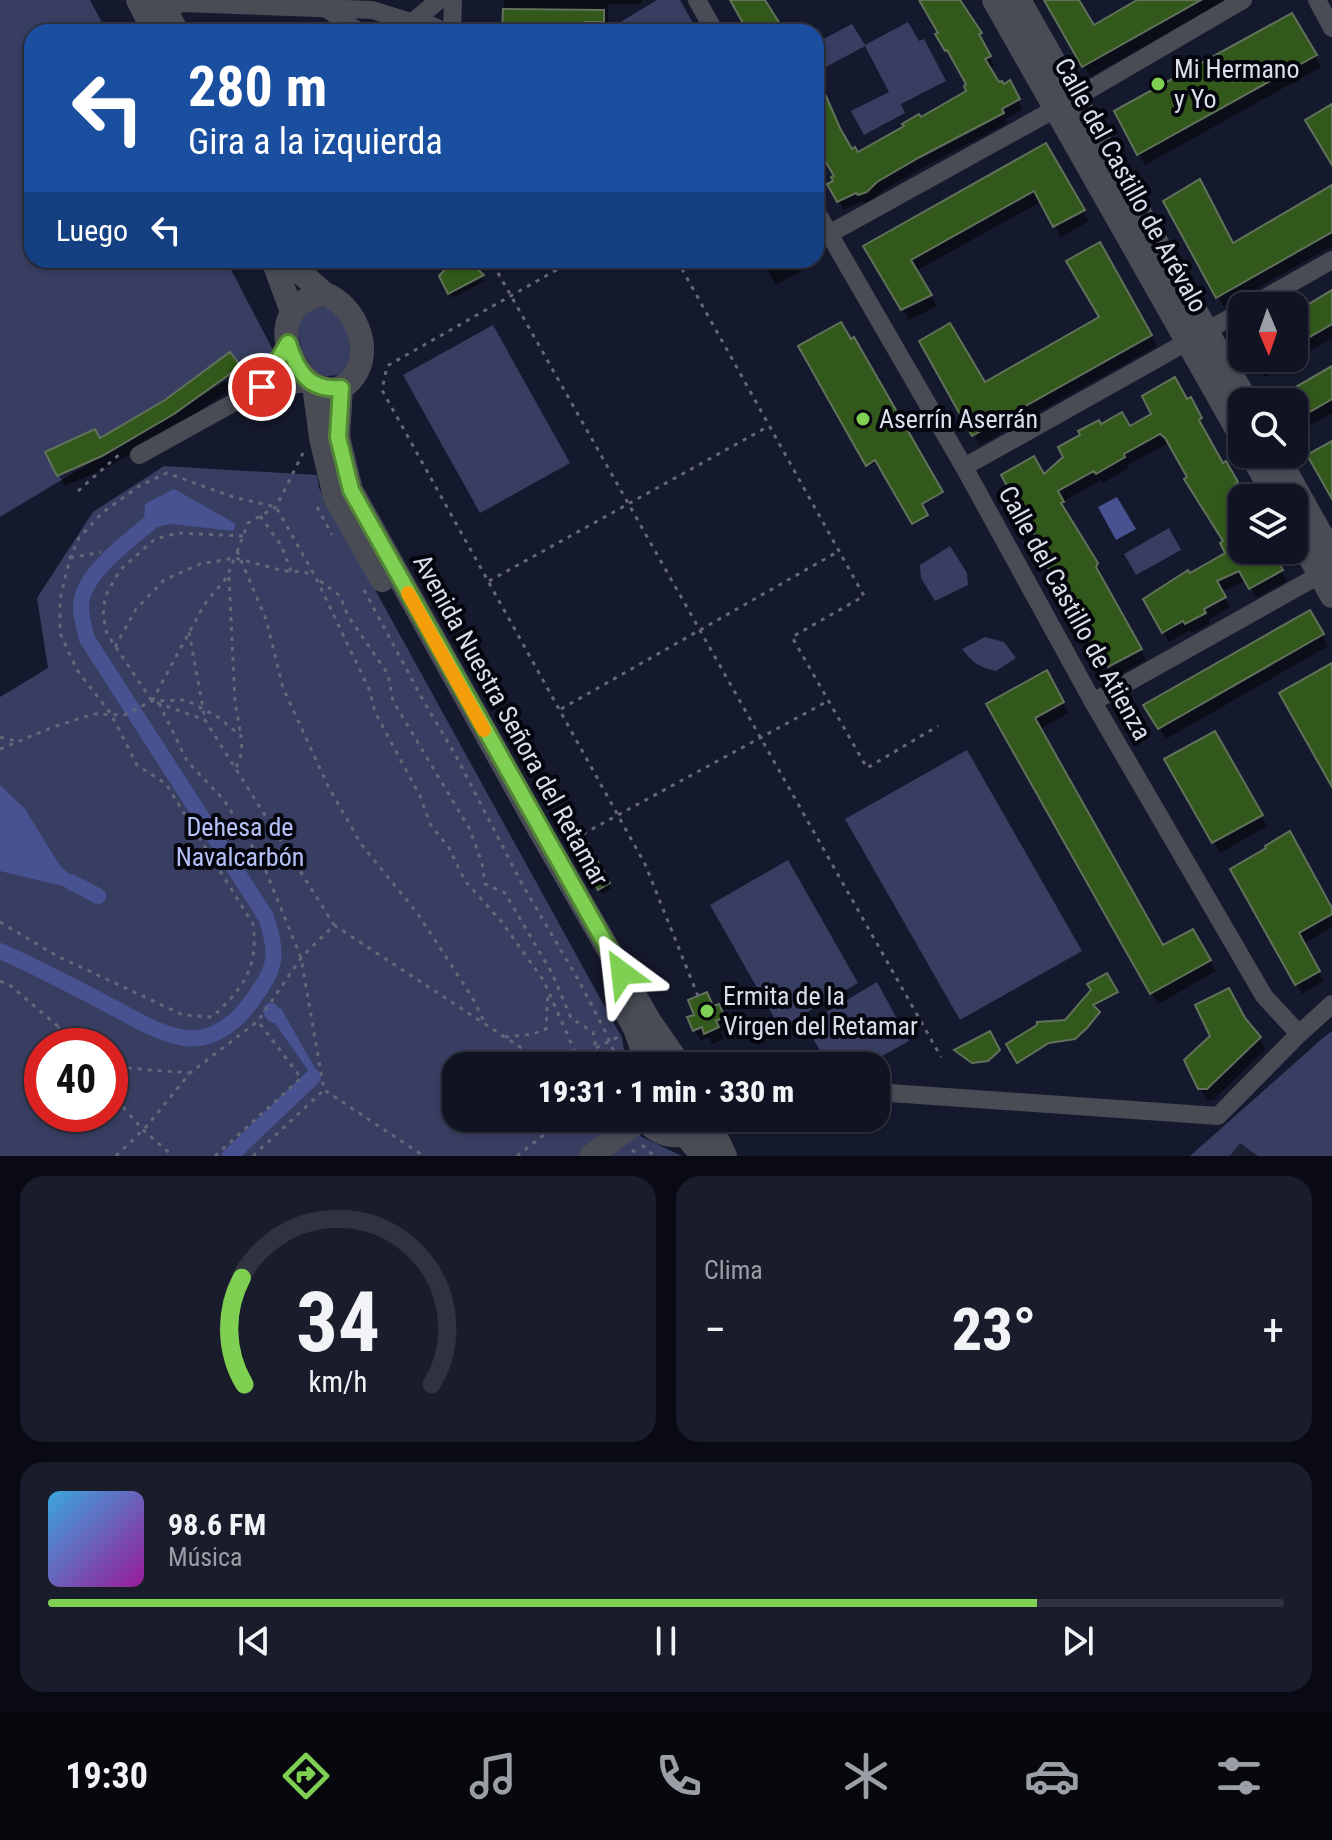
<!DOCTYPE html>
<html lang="es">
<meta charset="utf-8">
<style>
body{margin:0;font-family:"Roboto Condensed",sans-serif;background:#191c2a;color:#f1f3f6;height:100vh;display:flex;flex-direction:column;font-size:30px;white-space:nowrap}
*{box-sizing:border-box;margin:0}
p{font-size:26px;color:#9c9ea5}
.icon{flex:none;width:44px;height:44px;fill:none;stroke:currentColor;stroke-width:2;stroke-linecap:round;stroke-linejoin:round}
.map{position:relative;height:1156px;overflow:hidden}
.side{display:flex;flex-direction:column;gap:20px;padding:20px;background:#090a13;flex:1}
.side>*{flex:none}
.banner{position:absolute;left:24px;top:24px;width:800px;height:244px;border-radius:24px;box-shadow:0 2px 6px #0004,0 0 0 2px #303240;background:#1a4fa0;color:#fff;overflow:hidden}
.needle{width:52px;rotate:178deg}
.buttons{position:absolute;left:1228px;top:292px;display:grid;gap:16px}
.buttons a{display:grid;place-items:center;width:80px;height:80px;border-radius:16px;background:#101322;box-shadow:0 2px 6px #0004,0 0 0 2px #303240;font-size:40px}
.speed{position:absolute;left:24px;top:1028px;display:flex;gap:16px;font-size:40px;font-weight:700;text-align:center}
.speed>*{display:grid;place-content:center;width:104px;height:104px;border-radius:50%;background:#101322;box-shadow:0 2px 6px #0004,0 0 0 2px #303240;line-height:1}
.speed .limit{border:12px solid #d22;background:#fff;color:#111}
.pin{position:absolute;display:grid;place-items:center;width:68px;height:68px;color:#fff;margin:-34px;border:4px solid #fff;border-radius:50%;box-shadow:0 2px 8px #0007}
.me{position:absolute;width:88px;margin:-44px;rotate:330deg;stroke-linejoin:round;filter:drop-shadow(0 0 6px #0008)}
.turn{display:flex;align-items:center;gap:28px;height:168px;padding:0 32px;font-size:36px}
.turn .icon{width:104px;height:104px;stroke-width:2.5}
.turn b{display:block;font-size:56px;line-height:68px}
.then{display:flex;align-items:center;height:76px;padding:0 32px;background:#0003;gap:16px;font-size:30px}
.big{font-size:60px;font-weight:800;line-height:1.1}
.side .tile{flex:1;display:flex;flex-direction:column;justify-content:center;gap:12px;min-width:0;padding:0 28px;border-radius:24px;background:#191c2a}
.side .dial{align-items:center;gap:0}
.dial svg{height:208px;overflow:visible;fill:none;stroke:#303240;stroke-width:7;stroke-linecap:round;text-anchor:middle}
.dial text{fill:#f1f3f6;stroke:none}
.song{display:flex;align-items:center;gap:24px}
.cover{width:96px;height:96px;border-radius:12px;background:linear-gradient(135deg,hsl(200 70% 55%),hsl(300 70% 35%))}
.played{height:8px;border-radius:4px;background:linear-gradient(90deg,#7fd052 80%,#303240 80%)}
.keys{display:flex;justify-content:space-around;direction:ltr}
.heat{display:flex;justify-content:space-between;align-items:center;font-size:44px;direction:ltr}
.side .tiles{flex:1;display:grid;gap:20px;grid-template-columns:1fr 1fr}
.tile:last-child{grid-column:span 2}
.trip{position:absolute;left:442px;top:1052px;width:448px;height:80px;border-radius:24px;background:#101322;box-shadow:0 2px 6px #0004,0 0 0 2px #303240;font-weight:800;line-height:80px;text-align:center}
.menu{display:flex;height:128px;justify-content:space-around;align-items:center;background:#06080e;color:#9c9ea5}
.menu .icon{width:56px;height:56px}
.menu .selected{color:#7fd052}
.menu b{font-size:36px;color:#f1f3f6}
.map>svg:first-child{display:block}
.green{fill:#373e61;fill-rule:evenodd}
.water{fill:#485290}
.shadow{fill:#0007}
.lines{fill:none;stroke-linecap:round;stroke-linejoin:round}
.canal{stroke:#485290;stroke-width:16}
.building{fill:#32591b;stroke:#61715b;stroke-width:2}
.path{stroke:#646779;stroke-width:3;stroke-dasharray:4 6;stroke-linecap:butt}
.minor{stroke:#494b55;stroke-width:18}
.tertiary{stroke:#494b55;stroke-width:24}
.route-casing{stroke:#538735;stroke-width:20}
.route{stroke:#7fd052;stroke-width:14}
.slow{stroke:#f59e0b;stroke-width:14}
.poi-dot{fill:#7fd052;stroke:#04050d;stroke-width:3}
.labels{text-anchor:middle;stroke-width:8;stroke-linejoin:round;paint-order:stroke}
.poi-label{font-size:26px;fill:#daddeb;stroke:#04050d;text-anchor:start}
.street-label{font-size:26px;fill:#daddeb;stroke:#04050d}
.park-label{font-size:26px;fill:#b5c1f8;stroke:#04050d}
</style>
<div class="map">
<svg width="1332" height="1156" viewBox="0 0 1332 1156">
<rect width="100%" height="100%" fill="#15192d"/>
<!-- green -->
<g class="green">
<path d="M0 0H90L107 32H32V260H226L274 352 0 517Z"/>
<path d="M657 0H680L698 32H604Z"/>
<path d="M908 22 919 41 924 39 946 81 901 104 905 113 864 135 851 111 889 92 865 46 822 69 816 58V43L852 24 865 45Z"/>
<path d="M307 307H329C349 324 352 335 352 362L340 375 326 376 316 371 302 351 297 326Z"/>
<path d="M493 325 570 463 480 513 403 375Z"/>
<path d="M164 466 317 475 319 488 622 1038 627 1066H456V1118H625L642 1137 682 1156H0V697L48 668 37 598 93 512ZM42 1046H110V1114H42Z"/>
<path d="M1169 528 1181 550 1136 575 1124 554Z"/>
<path d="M950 546 967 573 968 585 935 601 921 578 920 565Z"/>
<path d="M985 637 1004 642 1016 658 996 671C980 668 972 662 962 649Z"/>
<path d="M967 750 1082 951 960 1020 845 819Z"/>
<path d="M788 860 858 983 780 1028 710 905Z"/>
<path d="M877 982 909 1041 864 1066H829L805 1025Z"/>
<path d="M1332 1031V1156H1190L1324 1037Z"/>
</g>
<!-- water -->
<g class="water">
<path d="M174 489 236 524 233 531 172 524 156 527 144 515 145 504Z"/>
<path d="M1117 497 1136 529 1116 540 1098 507Z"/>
<path d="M0 785 25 809 60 866 74 878 67 887 0 871Z"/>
<path d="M281 1008 317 1072 313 1077 271 1018Z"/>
</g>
<!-- shadow -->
<g class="shadow">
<path d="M504 0H642V4H608V29H589V32H504Z"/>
<path d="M922 0H958L985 42 983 44 994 66 989 69 998 85 1003 86 1009 83 1023 109 1005 119 1007 123 926 166 882 191 872 201 865 204 863 201 844 210 830 185 835 181 837 177 827 160 822 163 816 153V86L839 123 836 125 851 152 857 155 969 91V85L938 35 941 33Z"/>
<path d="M1046 0H1077L1093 28 1141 0H1226L1090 77Z"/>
<path d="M1291 15 1321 67 1145 165 1116 112Z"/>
<path d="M1045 146 1089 221 1061 237 1042 201 916 271 937 306 909 320 866 247Z"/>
<path d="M1332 188V246L1224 307 1165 201 1233 245Z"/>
<path d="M1099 245 1157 346 980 445 922 341 984 385 1102 318Z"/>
<path d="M762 260H810L813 265 776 285Z"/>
<path d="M469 266 485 281 452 298 441 276Z"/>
<path d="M1332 293V338L1265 377 1253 358H1294V315Z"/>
<path d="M854 340 942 494 921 506 927 517 914 525 878 461 869 466 801 347Z"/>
<path d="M239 367 246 378 180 425 108 467 65 486 48 453 99 441Z"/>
<path d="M1332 368V413L1298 433 1294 428V402H1278Z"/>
<path d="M1190 400 1206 429 1203 431 1222 466 1226 464 1242 493 1239 495 1242 501V550H1274L1278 557 1274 559 1287 581 1256 598 1247 580 1221 592 1230 607 1208 620 1210 623 1192 633 1190 630 1169 642 1146 600 1228 554 1225 542 1211 516 1208 518 1187 480 1189 478 1168 443 1128 465 1129 468 1103 483 1101 480 1062 502 1068 512 1065 514 1103 575 1101 579 1146 660 1116 676 1104 654 1100 656 1084 627 1087 625 1068 590 1064 592 1048 563 1052 561 1032 527 1029 528 1012 500 1044 477 1100 426 1129 428Z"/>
<path d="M1309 613 1328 646 1166 739 1146 706Z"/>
<path d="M1046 673 1068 713 1039 730 1163 948 1192 931 1216 971 1158 1004 989 705Z"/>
<path d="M1214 734 1267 826 1220 853 1167 760Z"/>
<path d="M588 847 611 889 602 894 582 859Z"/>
<path d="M1233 870 1332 912V927L1303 944 1324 981 1302 994Z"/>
<path d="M1107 975 1117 994 1093 1007 1100 1014 1076 1040 1050 1044 1020 1063 1008 1045 1066 1022Z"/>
<path d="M719 1006 730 1028 721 1032 724 1039 712 1044 709 1037 701 1041 695 1030Z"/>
<path d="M1245 1020 1266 1049 1213 1100H1207L1200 1088Z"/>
<path d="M1240 1143 1258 1156H1230Z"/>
</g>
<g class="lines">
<!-- canal -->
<g class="canal">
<path d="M71 882 98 896"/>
<path d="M0 951C40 968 78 989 116 1009 137 1020 160 1034 184 1038 212 1042 236 1023 251 1002 276 967 279 958 266 917L87 639C85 629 81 618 81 608 80 575 129 541 151 522"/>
<path d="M271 1011 274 1015"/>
<path d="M230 1156 313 1077"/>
</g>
</g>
<!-- building -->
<g class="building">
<path d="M730 0H765L785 32H748Z"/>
<path d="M919 0H960L982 33 979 34 991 56 985 59 999 82 1002 81 1004 84 1010 80 1020 99 1002 109 1004 113 920 157 877 182 867 192 858 195 856 193 837 202 827 184 833 181 831 177 834 176 820 152 816 154V102L826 96 840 128 852 149 855 147 858 152 904 126 902 124 919 114 921 117 966 91 964 86 966 84 947 50 945 51 935 34 938 33Z"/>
<path d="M1044 0H1079L1094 25 1137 0H1201L1082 67Z"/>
<path d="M503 9 604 10V22H586L585 32H502Z"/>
<path d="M1292 13 1317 55 1137 155 1114 111Z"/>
<path d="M1332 104V165L1305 120Z"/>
<path d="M1046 143 1085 210 1053 227 1034 191 911 260 932 295 901 310 863 246Z"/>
<path d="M1200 179 1233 243 1332 185V232L1216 298 1163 201Z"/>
<path d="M1100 242 1152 335 972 436 919 341 950 323 985 382 1099 317 1066 261Z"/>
<path d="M461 263 475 267 484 275 448 294 439 276 448 266Z"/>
<path d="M1332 290V324L1294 346V313Z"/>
<path d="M841 322 851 339 854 337 943 492 922 504 928 515 912 524 875 460 866 466 798 346Z"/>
<path d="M230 352 241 366 174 414 102 456 57 476 45 452 95 429 100 438 165 400Z"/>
<path d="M1332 366V399L1294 421V402H1270Z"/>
<path d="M1175 377 1187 399 1191 397 1202 418 1199 420 1223 463 1226 461 1238 482 1235 484 1242 497V550H1272L1283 570 1249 589 1239 571 1217 581 1226 597 1204 609 1206 613 1185 624 1183 621 1162 633 1143 599 1188 570 1190 573 1225 553 1220 543 1223 541 1184 479 1187 477 1165 438 1160 434 1124 454 1125 457 1096 474 1094 471 1058 491 1064 502 1061 503 1098 563 1096 567 1142 649 1108 667 1096 645 1093 647 1081 626 1085 624 1061 581 1057 583 1045 563 1049 561 1025 518 1021 520 1010 499 1013 497 1001 475 1034 456 1044 474 1063 457 1058 447 1080 435 1078 431 1099 420 1101 424 1122 412 1130 426 1151 414 1142 396Z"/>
<path d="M1332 441V499L1307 455Z"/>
<path d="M1310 610 1324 634 1158 729 1143 705Z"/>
<path d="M1332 663V787L1279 693Z"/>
<path d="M1047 670 1064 702 1035 718 1163 945 1193 929 1211 960 1150 994 986 704Z"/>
<path d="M1215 731 1263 815 1212 843 1164 759Z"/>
<path d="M1290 831 1332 908V914L1299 933 1320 971 1295 985 1230 869 1266 848 1265 846Z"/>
<path d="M586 840 610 883 598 890 580 860Z"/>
<path d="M1107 973 1118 992 1093 1005 1100 1012 1087 1028 1075 1039 1049 1043 1017 1063 1006 1044 1037 1025V1022L1065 1020 1091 990 1087 984Z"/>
<path d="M1229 988 1245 1018 1261 1037 1207 1089H1198L1184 1060 1210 1036 1195 1005Z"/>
<path d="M707 992 713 1006 719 1004 725 1017 716 1021 719 1027 704 1034 702 1027 693 1031 687 1017 694 1015 688 1000Z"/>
<path d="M990 1031 1000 1050 988 1061 972 1063 954 1050Z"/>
</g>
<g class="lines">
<!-- path -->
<g class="path">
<path d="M574 260 387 366 382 390 645 864 698 996"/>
<path d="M677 260 864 596 792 637 867 768 938 726"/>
<path d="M493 264 941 1057"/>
<path d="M78 491 122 452"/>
<path d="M317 507 332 535"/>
<path d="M260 516 281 545 291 571"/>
<path d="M243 536 178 533 155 539 120 570 105 597 103 615 107 634 152 701 205 720 334 925"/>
<path d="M237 551 266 619 283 688 328 786 361 844 418 914 472 997 484 1021"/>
<path d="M237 552 248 523 276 507 303 453"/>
<path d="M70 558 101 552"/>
<path d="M229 577 235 702 241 736"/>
<path d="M320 581 340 596 348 616 388 674 393 701 469 828 482 863 485 884 505 893 552 973 571 1018 593 1032 599 1066"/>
<path d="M489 581 769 426"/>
<path d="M364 590 423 700 456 756 522 884 579 981 604 1029 620 1066"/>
<path d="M189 632 205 719"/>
<path d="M115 647 136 609 164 580 200 564 235 558 284 571 305 572 313 577"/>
<path d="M152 701 204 605 227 577 234 559"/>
<path d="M159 703 187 761 224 800 263 864 301 958 324 1090 424 1156"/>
<path d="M561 709 839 551"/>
<path d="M0 737 16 741"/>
<path d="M0 749 53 727 94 714 124 715 152 701 186 700 218 717 241 736 242 752 236 768"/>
<path d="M583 834 828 701"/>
<path d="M0 922 57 956 183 1015 212 1017C243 989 259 967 253 924L166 784 137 765 111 714 77 670 60 633V599L70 558 79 538 103 512 141 485 167 473 233 497 276 507 316 578 369 689 375 712 421 798 430 824 449 848 465 881 501 921 544 981 581 1066"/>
<path d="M0 981 11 986 74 1040 86 1046"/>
<path d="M58 1027 72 1046"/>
<path d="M505 1037 533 1034 546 1029 548 992"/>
<path d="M596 1048 618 1037"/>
<path d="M110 1059 127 1068 190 1073"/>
<path d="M110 1092 143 1130 173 1156"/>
<path d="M642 1145 654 1156"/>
<path d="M632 1150 640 1156"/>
<path d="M116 1156 146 1127 190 1073 258 1021 301 958 334 925 549 1066"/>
<path d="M215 1156 301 1078 258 1021"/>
<path d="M253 1156 324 1090"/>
<path d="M517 1156 565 1118"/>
</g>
<!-- minor -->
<g class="minor">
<path d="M697 0 715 32"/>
<path d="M1317 0 1332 28"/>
<path d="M327 9 359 32"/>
<path d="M165 10 182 3 372 10 411 22"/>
<path d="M414 21 439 0"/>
<path d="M395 32C410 16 428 21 443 32"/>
<path d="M452 32 453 0"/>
<path d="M816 211 964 467 1093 702 1264 996 1299 1034"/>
<path d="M829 234 1075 98 1243 0"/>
<path d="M1251 306 1332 260"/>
<path d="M262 387 288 343"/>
<path d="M139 455 262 387 313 383"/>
<path d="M964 467 1242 311"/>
<path d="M1093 702 1332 568"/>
<path d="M876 1092 1218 1116 1299 1034 1332 1004"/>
</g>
<!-- tertiary -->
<g class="tertiary">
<path d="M138 0 154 32"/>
<path d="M160 0 177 32"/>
<path d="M994 0 1242 438"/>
<path d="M1019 0 1247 402"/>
<path d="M273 260 292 312"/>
<path d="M294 260 303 275 325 294"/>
<path d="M325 294C354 305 374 348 354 376 317 429 240 308 325 294Z"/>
<path d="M314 385 321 438 335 497 382 580"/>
<path d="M341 388 338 437 351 490 538 827 650 1022 680 1065"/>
<path d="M1251 454 1276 498"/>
<path d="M1276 454 1332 554"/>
<path d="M1294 529 1332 596"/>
<path d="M620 1002 635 1028 648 1066"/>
<path d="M644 1118C662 1141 690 1141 707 1118"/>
<path d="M707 1118 725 1156"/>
<path d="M685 1135 703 1156"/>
<path d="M591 1156 642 1118"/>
</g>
</g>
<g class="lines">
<defs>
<path id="route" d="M262 387 288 343C297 372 309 391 341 388L338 437 351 490 622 973"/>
</defs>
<!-- route casing -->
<use href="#route" class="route-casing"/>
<!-- route -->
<use href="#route" class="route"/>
<!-- slow -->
<path class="slow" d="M408 593 484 730"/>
</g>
<!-- markers -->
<g class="poi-dot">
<circle cx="1158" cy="84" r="8"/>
<circle cx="863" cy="419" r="8"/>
<circle cx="707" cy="1011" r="8"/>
</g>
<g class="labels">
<!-- poi labels -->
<g class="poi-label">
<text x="1174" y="78">Mi Hermano<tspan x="1174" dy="30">y Yo</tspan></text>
<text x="879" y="428">Aserrín Aserrán</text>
<text x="723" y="1005">Ermita de la<tspan x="723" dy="30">Virgen del Retamar</tspan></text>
</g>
<!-- street labels -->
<g class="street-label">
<text transform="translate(1131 185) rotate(61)" y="9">Calle del Castillo de Arévalo</text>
<text transform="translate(1075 613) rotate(61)" y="9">Calle del Castillo de Atienza</text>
<text transform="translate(511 720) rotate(61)" y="9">Avenida Nuestra Señora del Retamar</text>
</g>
<!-- park labels -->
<g class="park-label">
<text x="240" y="836">Dehesa de<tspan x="240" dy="30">Navalcarbón</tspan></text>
</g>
</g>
</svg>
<div class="buttons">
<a><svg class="needle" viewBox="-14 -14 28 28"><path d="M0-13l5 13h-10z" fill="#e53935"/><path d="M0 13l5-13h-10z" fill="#9c9ea5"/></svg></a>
<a><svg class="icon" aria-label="search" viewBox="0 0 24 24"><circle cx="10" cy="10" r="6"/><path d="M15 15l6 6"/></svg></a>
<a><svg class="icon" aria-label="layers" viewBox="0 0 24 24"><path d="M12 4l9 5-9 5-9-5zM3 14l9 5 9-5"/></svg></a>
</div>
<div class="speed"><div class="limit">40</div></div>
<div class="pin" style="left:262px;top:387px;background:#d93025"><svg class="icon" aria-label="arrive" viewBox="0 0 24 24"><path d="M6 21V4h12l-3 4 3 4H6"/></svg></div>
<svg class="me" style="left:622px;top:973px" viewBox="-20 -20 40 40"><path d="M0-17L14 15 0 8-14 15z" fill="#7fd052" stroke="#fff" stroke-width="4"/></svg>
<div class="trip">19:31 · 1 min · 330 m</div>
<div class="banner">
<div class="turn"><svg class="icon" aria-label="left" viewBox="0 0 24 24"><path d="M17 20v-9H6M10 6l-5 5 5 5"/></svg><div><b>280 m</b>Gira a la izquierda</div></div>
<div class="then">Luego<svg class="icon" aria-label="left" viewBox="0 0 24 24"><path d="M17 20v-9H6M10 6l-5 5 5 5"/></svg></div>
</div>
</div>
<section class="side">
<div class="tiles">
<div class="tile dial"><svg viewBox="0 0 100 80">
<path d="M14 69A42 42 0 1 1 86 69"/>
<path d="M14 69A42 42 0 0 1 13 28" stroke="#7fd052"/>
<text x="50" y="56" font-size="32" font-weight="700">34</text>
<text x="50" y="72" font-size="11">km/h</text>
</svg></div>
<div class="tile"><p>Clima</p>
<div class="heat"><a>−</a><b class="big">23°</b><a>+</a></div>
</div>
<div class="tile">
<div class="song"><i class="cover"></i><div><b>98.6 FM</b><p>Música</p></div></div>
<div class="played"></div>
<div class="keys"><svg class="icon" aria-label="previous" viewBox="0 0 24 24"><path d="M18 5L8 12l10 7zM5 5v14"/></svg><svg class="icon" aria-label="pause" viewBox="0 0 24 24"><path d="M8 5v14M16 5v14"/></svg><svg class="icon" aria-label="next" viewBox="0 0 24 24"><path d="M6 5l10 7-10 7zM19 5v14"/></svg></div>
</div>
</div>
</section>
<nav class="menu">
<b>19:30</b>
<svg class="icon selected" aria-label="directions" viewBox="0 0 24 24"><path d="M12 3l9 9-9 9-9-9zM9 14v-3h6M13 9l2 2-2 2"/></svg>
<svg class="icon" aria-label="music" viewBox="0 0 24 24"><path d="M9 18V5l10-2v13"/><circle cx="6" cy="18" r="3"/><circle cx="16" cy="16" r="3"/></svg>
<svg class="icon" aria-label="phone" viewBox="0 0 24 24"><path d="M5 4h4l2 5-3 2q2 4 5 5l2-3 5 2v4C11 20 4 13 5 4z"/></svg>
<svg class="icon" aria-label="climate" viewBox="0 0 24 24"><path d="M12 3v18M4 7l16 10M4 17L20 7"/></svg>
<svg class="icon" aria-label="car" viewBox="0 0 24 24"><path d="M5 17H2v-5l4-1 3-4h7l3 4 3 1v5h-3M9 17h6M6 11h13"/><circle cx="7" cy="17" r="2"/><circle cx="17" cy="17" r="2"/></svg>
<svg class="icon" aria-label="filters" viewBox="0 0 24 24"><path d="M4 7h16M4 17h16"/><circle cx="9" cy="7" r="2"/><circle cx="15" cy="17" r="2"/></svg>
</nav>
